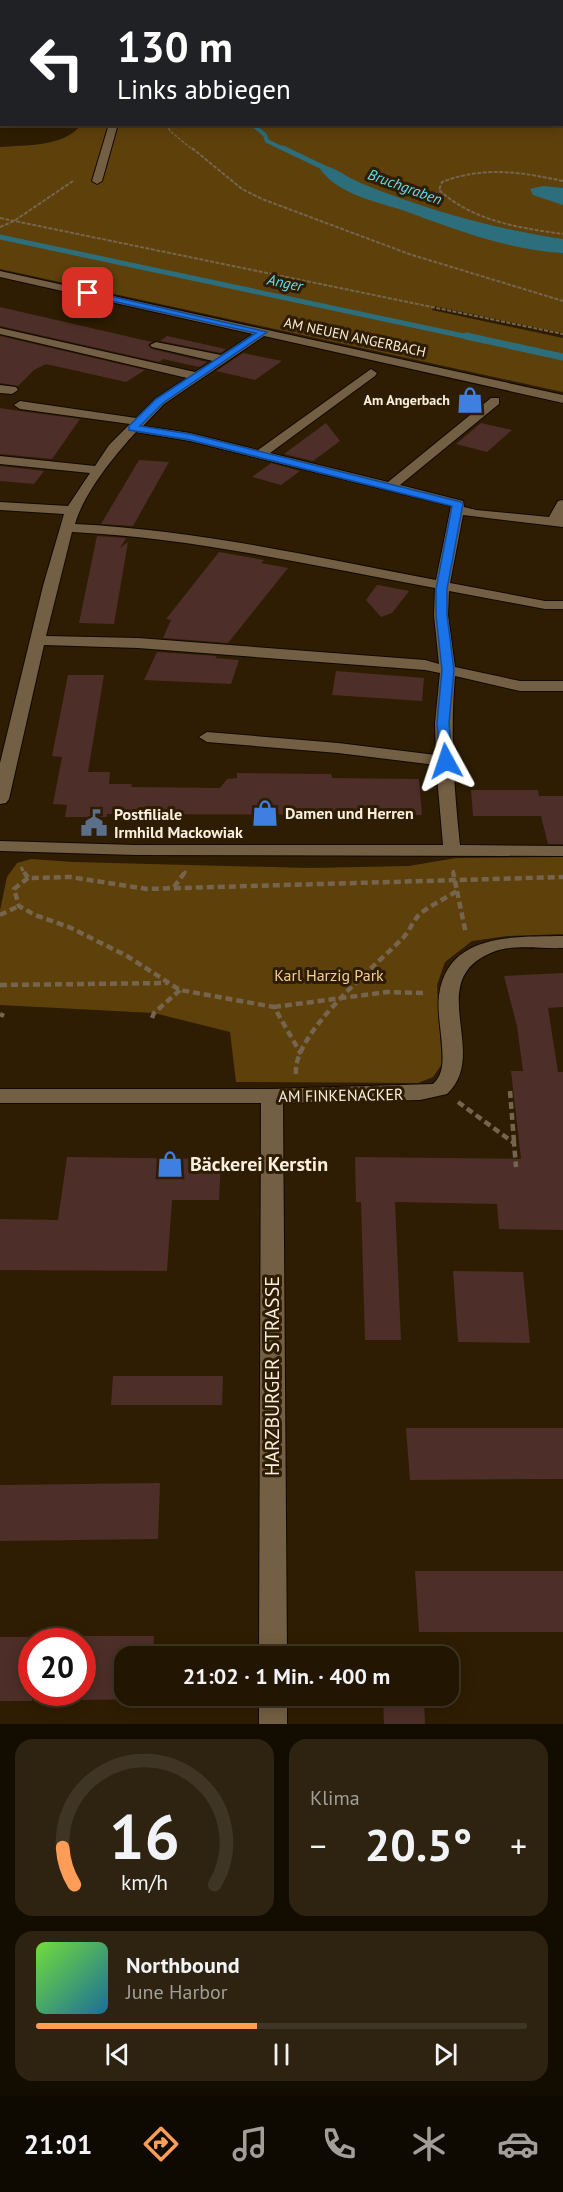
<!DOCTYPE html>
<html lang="de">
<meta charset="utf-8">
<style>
body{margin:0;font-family:"PT Sans",sans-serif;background:#2e2311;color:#f1f3f6;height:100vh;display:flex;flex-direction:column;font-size:22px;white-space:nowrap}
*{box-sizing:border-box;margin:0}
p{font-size:20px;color:#a29f99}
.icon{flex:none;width:33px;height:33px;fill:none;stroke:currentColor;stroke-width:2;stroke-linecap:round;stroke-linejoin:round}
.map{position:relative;height:1724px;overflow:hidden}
.drawer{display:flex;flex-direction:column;gap:15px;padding:15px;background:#130c01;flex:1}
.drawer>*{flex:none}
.guide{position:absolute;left:0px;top:0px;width:564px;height:126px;box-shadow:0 3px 15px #0003,0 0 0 2px #3f3524;background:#202124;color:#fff;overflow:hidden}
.speed{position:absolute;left:18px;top:1628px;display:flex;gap:12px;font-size:30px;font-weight:700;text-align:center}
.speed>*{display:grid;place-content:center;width:78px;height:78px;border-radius:50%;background:#221602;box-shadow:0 3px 15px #0003,0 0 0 2px #3f3524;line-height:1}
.speed .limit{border:9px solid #d22;background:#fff;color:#111}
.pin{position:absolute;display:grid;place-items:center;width:51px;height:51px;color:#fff;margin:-26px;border-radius:12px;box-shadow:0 3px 9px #0006}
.me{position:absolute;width:66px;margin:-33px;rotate:355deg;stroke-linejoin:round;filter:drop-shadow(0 0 4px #0008)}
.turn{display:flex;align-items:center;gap:21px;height:126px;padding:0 18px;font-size:27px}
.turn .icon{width:78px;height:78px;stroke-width:2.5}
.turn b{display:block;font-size:42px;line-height:51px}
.big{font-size:45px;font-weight:600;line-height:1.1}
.drawer .card{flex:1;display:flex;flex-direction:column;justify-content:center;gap:9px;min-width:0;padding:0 21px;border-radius:18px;background:#2e2311}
.drawer .dial{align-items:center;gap:0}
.dial svg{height:156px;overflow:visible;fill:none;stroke:#3f3524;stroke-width:7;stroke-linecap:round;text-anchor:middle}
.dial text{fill:#f1f3f6;stroke:none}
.song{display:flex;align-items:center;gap:18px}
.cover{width:72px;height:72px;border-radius:9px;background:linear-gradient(135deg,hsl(100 70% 55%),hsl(200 70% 35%))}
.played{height:6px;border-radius:3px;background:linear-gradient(90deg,#fe9c58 45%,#3f3524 45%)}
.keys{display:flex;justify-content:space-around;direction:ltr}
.heat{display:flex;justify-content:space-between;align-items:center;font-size:33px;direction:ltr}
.drawer .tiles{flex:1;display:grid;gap:15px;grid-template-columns:1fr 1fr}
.card:last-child{grid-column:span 2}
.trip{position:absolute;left:114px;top:1646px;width:345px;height:60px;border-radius:18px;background:#221602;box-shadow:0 3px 15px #0003,0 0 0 2px #3f3524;font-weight:600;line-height:60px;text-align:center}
.menu{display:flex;height:96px;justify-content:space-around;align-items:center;background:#0e0901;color:#a29f99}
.menu .icon{width:42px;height:42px}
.menu .selected{color:#fe9c58}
.menu b{font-size:27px;color:#f1f3f6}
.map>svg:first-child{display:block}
.green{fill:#5e400b}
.water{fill:#2c6e7c}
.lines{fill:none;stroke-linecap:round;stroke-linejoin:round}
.stream-far2{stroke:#2c6e7c;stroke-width:4}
.stream-far1{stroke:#2c6e7c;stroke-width:5}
.stream{stroke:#2c6e7c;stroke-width:7}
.building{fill:#4e2e28}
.minor-casing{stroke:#130800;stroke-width:2}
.path-far3{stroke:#75654f;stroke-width:1.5;stroke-dasharray:3 1.5;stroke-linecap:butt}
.path-far2{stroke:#75654f;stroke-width:2;stroke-dasharray:4 1.5;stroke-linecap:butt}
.path-far1{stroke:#75654f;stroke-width:3;stroke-dasharray:4.5 2;stroke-linecap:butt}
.path{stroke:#75654f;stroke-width:4.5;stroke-dasharray:7 4;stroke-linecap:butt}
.minor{fill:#735f43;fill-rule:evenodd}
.route{fill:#1a73e8;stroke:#114b97;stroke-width:1.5}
.labels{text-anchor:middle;stroke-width:6;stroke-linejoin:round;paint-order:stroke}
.far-street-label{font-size:14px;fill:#faeedf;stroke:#2e1d02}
.far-poi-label{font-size:14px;font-weight:bold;fill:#faeedf;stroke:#2e1d02;text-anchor:end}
.far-water-label{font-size:15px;font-style:italic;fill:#60def9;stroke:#2e1d02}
.poi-label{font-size:16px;font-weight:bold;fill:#faeedf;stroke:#2e1d02;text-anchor:start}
.park-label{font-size:16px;fill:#f5cd93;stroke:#2e1d02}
.street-label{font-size:16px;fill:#faeedf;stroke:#2e1d02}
.near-poi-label{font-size:20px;font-weight:bold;fill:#faeedf;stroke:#2e1d02;text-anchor:start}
.near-street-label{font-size:20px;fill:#faeedf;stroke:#2e1d02}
</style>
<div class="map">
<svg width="563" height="1724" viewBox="0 0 563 1724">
<rect width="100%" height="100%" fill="#2e1d02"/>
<!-- green -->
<g class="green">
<path d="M161 0H449V1H160Z"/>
<path d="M563 111V333L434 306 432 310 563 338V392L0 269V147C27 145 63 147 81 125L562 124Z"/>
<path d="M563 857V934L507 936 472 941 445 962 437 985 442 1064 433 1077 418 1083 236 1082 230 1032 154 1013 0 1005V910L7 877 17 863 31 859 73 862 309 868 409 866 456 858Z"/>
</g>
<!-- water -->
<g class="water">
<path d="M330 167C342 172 352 180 363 184 427 210 495 229 563 239V253C507 250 454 229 402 210 374 201 338 194 320 169Z"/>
<path d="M543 186 563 188V205L533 195 530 189Z"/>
</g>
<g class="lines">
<!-- stream-far2 -->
<path class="stream-far2" d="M252 124 265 135 267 141 286 150"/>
<!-- stream-far1 -->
<g class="stream-far1">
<path d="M283 148 333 172"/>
<path d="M0 237 473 338"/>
</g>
<!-- stream -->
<path class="stream" d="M466 336 563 357"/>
</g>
<!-- building -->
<g class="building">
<path d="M0 307 152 342 148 345 152 349 207 362 199 367 163 359 159 362 0 326Z"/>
<path d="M0 336 145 370 126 382 46 364 34 370 18 386 0 383Z"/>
<path d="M167 336 226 349 221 353 160 341Z"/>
<path d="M243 353 282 361 255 380 216 371Z"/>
<path d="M0 408 20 411 80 419 52 459 0 454Z"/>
<path d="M326 423 340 441 313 461 284 454Z"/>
<path d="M481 423 512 430 487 452 456 444Z"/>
<path d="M139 460 169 462 133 526 101 524Z"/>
<path d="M271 463 300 471 281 485 252 477Z"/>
<path d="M0 466 44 471 34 484 0 481Z"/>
<path d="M97 536 126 538 120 548 128 542 114 624 79 623Z"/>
<path d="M219 552 264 560 261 563 288 568 228 643 163 638 171 620 166 619Z"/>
<path d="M377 585H378L409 591 392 613 381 617 366 600Z"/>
<path d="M157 652 217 656 215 658 239 660 231 684 144 680Z"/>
<path d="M336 671 424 678 422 701 332 695Z"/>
<path d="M68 675H104L88 772H110L109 784H132L131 787 220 788 227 779 237 778V773L331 774 332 778 419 779 422 815 107 814V817H65L67 805 53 804 62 757 52 756Z"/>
<path d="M471 790H538L539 796H563V844H548L541 816H473Z"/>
<path d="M563 973V1007L548 1008 558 1072H563V1230L499 1229 497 1204 395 1202 401 1340H365L361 1202H356L355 1157 521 1159 511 1071H523L517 1026 504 976Z"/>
<path d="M67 1157 221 1159 219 1200H172L167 1271 0 1270V1219L58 1220Z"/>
<path d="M453 1271 523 1272 530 1343 458 1342Z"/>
<path d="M113 1376H223L222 1405H111Z"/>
<path d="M406 1428H563V1479L410 1480Z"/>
<path d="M160 1483 158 1539 0 1541V1485Z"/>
<path d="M415 1571H563V1632H419Z"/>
<path d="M82 1636H154L153 1656H124V1695H151V1699L82 1700Z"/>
<rect x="0" y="1637" width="32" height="64"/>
<path d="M383 1698H424L425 1724H384Z"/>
</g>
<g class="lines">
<defs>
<g id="minor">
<rect x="149" y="0" width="8" height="2"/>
<rect x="0" y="15" width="2" height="4"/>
<rect x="562" y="24" width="1" height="5"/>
<rect x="0" y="71" width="2" height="4"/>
<path d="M109 124H118L102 181 97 184 92 181Z"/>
<path d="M0 271 563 395V403L264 336 164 404 143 426 190 433 258 450 371 369 377 373 375 376 270 453 388 482 491 398H499V404L400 485 463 501 464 507 476 510 549 517 558 501 563 500V527L463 515 450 583 545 601H563V609H545L449 591 448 615 455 667 520 681H563V691H520L455 676C450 734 454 788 460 845L563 846V856L136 855 0 851V841L136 845H443L436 765 338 753 207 742 199 737 207 732 338 743 436 755 435 723 440 673 425 670 138 648 44 645 9 799 6 803 0 804V763L43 586 64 514 0 510V502L68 506 90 473 0 464V456L95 466 109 445 130 424 20 409 14 405 20 401 136 418 156 398 187 378 0 334V328L195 372 213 361 152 347 150 345 156 342 221 355 253 334 0 277ZM136 432 190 441 451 506 436 580C316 557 197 530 75 524 84 493 114 456 136 432ZM72 532C195 538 314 566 435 588L434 615 439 664 425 660 138 638 46 636Z"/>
<path d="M0 385 16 387 18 390 12 394 0 393Z"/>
<path d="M563 936V948C541 949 514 944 493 952 422 980 491 1053 447 1094L420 1100 283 1103 287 1656H259L261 1103H0V1089H272L433 1084C444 1074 443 1060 442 1046 441 1029 437 1011 439 995 448 932 515 937 563 936Z"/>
<rect x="259" y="1695" width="28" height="29"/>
</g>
</defs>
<!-- minor casing -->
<use href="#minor" class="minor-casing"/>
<!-- path-far3 -->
<g class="path-far3">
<path d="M447 0 455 2"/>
<path d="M167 124 170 131 193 150"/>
</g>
<!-- path-far2 -->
<g class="path-far2">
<path d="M192 148 242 189 262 199 409 254 563 301"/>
<path d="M563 181C521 172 483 166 442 182L439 190C473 221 519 228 563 234"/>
<path d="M0 218 563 334"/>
<path d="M0 227 14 221 73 181"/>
</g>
<!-- path-far1 -->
<g class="path-far1">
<path d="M21 867 25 874"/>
<path d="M453 870 454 874"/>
<path d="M184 874 186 871"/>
</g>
<!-- path -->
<g class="path">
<path d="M24 872 28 878 70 877 147 889 563 877"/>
<path d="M28 878 14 889 19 906 35 915 69 927 127 956 180 990 274 1007 301 1054"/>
<path d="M174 887 185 872"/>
<path d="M457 891 466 934"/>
<path d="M0 915 19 906"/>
<path d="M0 985 168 983"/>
<path d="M274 1007 387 992 424 993"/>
<path d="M0 1014 4 1016"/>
<path d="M152 1018 154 1013 180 990"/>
<path d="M296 1074C292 1034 375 966 402 939 409 932 412 923 418 916 428 906 445 899 457 891L453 872"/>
<path d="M510 1091 514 1142"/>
<path d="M458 1102 514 1143 516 1167"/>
</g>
<!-- minor -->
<use href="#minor" class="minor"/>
</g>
<!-- route -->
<path class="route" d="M88 291 267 332 163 403 140 426 190 434 461 502 463 504 447 589V615L454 670 449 723 452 761 451 764 446 765 440 761 437 723 442 670 436 615V589L452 506 190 440 129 430V426L156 399 256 333 85 295 83 293Z"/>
<!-- icons -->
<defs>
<symbol id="shop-bare" viewBox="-9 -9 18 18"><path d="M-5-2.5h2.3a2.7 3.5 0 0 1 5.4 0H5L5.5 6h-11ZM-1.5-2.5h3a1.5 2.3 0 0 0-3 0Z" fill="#3f7fe0" stroke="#2e1d02" stroke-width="2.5" paint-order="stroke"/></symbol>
<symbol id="civic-bare" viewBox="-9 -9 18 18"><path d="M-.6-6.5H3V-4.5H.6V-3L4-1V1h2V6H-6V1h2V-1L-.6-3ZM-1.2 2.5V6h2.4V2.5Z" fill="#5c6f8a" stroke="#2e1d02" stroke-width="2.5" paint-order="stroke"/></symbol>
</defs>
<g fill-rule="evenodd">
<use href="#shop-bare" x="451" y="381" width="38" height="38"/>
<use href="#shop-bare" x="246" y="794" width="38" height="38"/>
<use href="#civic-bare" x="75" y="804" width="38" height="38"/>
<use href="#shop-bare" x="151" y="1145" width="38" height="38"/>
</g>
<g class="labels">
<!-- far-street labels -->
<g class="far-street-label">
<text transform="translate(355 337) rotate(12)" y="5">AM NEUEN ANGERBACH</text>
</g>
<!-- far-poi labels -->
<g class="far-poi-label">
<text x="450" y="405">Am Angerbach</text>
</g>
<!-- far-water labels -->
<g class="far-water-label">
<text transform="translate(405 187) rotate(20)" y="5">Bruchgraben</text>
<text transform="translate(285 283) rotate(12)" y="5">Anger</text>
</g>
<!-- poi labels -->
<g class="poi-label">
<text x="285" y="819">Damen und Herren</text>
<text x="114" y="820">Postfiliale<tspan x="114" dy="18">Irmhild Mackowiak</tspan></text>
</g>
<!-- park labels -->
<g class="park-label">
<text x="329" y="981">Karl Harzig Park</text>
</g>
<!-- street labels -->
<g class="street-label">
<text transform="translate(341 1095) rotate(-1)" y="6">AM FINKENACKER</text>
</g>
<!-- near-poi labels -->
<g class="near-poi-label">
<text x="190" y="1171">Bäckerei Kerstin</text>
</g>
<!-- near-street labels -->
<g class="near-street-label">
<text transform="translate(272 1376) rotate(-90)" y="7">HARZBURGER STRASSE</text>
</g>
</g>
</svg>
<div class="speed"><div class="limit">20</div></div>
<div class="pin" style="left:88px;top:293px;background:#d93025"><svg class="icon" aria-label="arrive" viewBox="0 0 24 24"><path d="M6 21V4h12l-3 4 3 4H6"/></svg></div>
<svg class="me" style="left:446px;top:761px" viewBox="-20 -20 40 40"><path d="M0-17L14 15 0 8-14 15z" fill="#1a73e8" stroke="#fff" stroke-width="4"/></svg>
<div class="trip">21:02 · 1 Min. · 400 m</div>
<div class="guide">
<div class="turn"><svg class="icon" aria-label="left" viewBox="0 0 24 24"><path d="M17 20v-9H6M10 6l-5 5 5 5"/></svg><div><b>130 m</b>Links abbiegen</div></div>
</div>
</div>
<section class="drawer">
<div class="tiles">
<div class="card dial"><svg viewBox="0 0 100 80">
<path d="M14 69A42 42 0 1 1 86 69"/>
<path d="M14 69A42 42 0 0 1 8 50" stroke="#fe9c58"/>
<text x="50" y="56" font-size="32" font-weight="700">16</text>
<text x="50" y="72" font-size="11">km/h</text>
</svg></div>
<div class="card"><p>Klima</p>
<div class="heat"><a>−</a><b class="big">20.5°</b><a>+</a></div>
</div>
<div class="card">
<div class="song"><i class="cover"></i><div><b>Northbound</b><p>June Harbor</p></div></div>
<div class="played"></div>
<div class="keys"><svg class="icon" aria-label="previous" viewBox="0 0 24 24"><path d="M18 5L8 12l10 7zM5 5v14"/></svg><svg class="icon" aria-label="pause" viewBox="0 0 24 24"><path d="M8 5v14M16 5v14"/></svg><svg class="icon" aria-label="next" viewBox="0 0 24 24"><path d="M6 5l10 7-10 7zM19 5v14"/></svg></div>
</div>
</div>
</section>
<nav class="menu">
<b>21:01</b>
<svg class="icon selected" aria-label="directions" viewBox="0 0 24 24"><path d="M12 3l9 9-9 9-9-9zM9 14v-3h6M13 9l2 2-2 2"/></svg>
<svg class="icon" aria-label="music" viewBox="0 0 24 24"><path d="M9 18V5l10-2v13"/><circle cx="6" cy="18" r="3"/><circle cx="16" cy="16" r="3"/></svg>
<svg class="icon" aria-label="phone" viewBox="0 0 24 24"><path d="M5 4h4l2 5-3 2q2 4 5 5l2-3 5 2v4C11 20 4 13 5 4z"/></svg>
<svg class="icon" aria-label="climate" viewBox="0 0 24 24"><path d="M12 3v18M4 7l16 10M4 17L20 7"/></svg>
<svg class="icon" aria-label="car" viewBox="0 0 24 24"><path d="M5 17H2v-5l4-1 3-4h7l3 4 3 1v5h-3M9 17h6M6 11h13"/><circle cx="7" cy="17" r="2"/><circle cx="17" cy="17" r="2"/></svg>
</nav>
